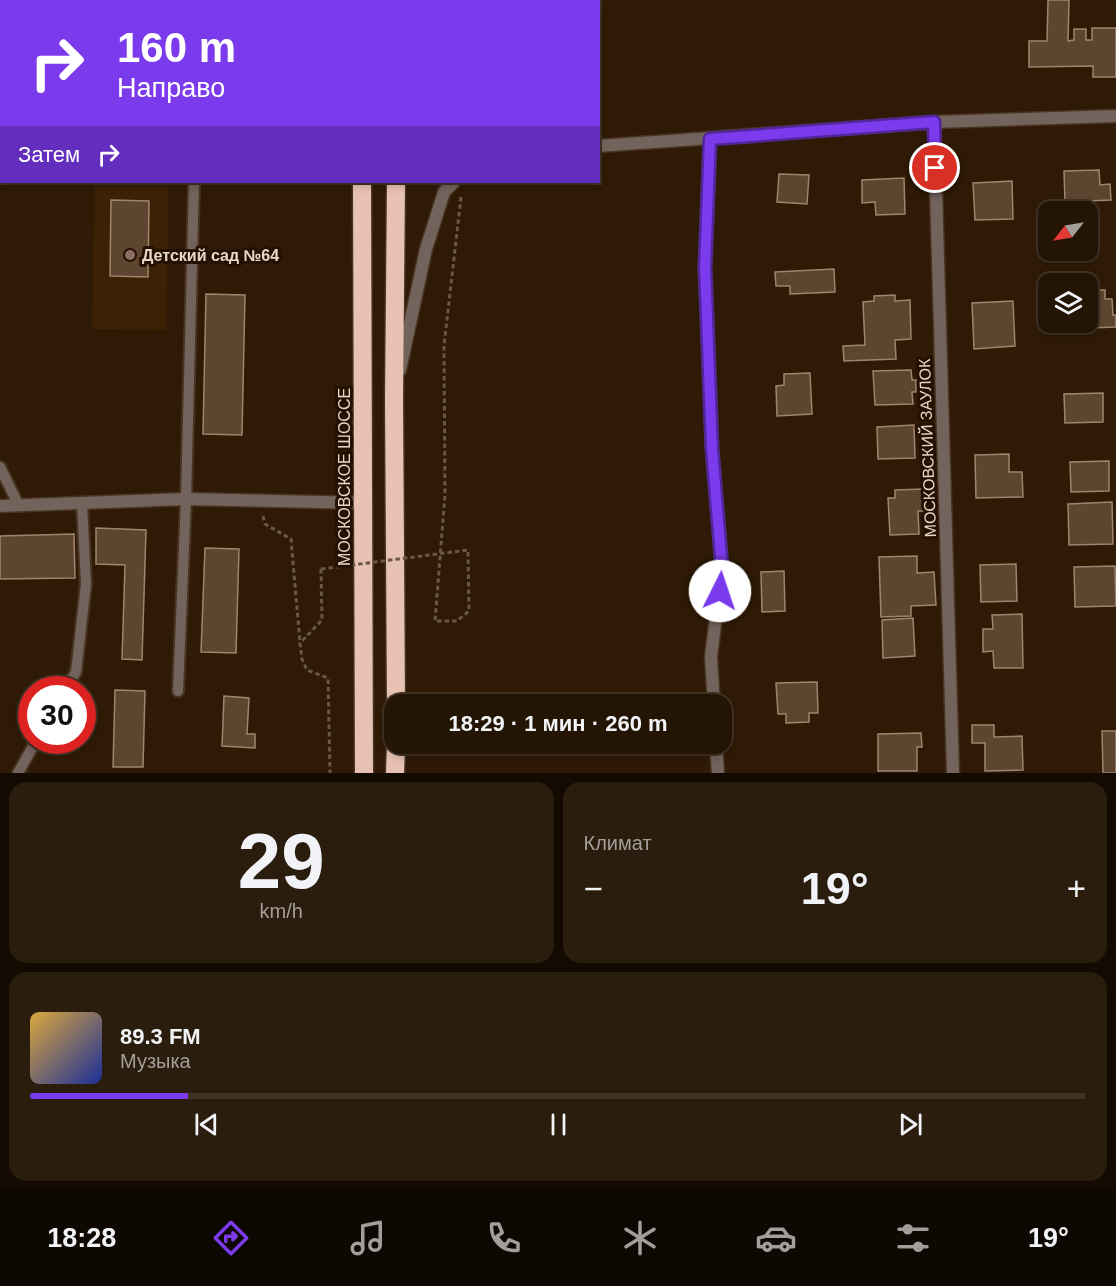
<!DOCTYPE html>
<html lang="ru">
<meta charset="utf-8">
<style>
body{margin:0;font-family:Arial,sans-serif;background:#2b1d0e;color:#f1f3f6;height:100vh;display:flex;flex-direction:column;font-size:22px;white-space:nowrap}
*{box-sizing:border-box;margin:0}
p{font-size:20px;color:#a39e9a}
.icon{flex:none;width:33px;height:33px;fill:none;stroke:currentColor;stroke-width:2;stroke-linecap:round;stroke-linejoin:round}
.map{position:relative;height:773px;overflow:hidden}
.sheet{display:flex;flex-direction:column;gap:9px;padding:9px;background:#130b02;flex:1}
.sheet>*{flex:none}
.hud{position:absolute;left:0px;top:0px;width:600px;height:183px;box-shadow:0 3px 9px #0003,0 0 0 2px #403326;background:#7c3aed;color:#fff;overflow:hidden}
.needle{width:39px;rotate:239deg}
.controls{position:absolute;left:1038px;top:201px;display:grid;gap:12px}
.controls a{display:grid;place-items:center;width:60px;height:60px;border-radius:12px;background:#231404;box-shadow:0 3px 9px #0003,0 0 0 2px #403326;font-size:30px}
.speed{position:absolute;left:18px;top:676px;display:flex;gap:12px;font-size:30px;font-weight:700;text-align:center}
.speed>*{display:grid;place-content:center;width:78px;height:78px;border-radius:50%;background:#231404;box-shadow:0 3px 9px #0003,0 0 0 2px #403326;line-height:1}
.speed .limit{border:9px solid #d22;background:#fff;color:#111}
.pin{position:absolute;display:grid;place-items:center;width:51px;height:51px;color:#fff;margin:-26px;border:3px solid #fff;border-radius:50%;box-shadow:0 2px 6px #0007}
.me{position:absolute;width:66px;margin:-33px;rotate:4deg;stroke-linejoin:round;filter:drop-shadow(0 0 4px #0008)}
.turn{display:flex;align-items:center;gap:21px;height:126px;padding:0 18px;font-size:27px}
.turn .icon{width:78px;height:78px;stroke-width:2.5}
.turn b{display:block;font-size:42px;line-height:51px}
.then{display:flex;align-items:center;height:57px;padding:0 18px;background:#0003;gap:12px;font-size:22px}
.big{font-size:45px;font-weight:600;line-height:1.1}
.sheet .widget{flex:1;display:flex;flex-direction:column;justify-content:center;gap:9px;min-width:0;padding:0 21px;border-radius:18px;background:#2b1d0e}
.sheet .dial{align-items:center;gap:0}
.dial b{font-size:78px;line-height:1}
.song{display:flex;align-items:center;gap:18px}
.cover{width:72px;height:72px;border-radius:9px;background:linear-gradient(135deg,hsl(40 70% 55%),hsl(230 70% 35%))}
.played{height:6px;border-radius:3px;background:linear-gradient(90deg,#7c3aed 15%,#403326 15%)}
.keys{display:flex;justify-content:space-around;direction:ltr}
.heat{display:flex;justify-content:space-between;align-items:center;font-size:33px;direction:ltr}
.sheet .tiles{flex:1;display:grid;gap:9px;grid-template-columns:1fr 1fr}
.widget:last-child{grid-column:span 2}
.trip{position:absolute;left:384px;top:694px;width:348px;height:60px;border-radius:18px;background:#231404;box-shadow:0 3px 9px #0003,0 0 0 2px #403326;font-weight:600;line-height:60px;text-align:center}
.dock{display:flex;height:96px;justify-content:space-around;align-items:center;background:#0e0802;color:#a39e9a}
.dock .icon{width:42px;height:42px}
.dock .active{color:#7c3aed}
.dock b{font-size:27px;color:#f1f3f6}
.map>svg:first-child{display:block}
.built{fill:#3c2105}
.building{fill:#5d4530;stroke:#a0856e;stroke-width:1.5}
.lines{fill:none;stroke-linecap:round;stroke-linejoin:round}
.lane-casing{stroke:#493421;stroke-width:14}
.street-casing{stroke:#493421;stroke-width:15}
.highway-casing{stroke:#493421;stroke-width:21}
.path{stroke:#6a5745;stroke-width:3;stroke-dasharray:4.5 3;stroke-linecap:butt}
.lane{stroke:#72635c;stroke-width:10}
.street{stroke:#72635c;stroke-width:12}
.highway{stroke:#e7c2b2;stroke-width:18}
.path-bridge{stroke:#6a5745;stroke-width:3;stroke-dasharray:4.5 3;stroke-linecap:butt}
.route-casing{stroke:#51269a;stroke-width:15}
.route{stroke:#7c3aed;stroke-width:10}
.education-dot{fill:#8d6e63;stroke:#251000;stroke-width:2}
.labels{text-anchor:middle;stroke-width:6;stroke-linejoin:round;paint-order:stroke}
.poi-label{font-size:16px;font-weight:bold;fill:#e6d7cb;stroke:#251000;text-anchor:start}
.street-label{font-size:16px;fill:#e6d7cb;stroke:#251000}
</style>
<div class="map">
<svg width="1116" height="773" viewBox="0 0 1116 773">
<rect width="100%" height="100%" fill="#2f1a05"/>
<!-- built -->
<path class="built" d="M95 182H169L166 330 92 329Z"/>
<!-- building -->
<g class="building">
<path d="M217 0H249L217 2Z"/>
<path d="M1048 0H1069L1068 41 1074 40V29H1086V40H1092V28H1116V77H1093V66L1029 67V41H1047Z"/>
<rect x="0" y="72" width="2" height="37"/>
<path d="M1099 170 1100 185 1110 184 1111 200 1065 202 1064 171Z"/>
<path d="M779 174 809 175 807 204 777 202Z"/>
<path d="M904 178 905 214 876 215 875 202 862 203V180Z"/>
<path d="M1012 181 1013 219 975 220 973 183Z"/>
<path d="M111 200 149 201 148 277 110 276Z"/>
<path d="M834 269 835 292 790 294V286H776L775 272Z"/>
<path d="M1098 284 1099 290H1105V299H1112L1113 315H1116V327L1065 329V322H1088V285Z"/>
<path d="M206 294 245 295 242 435 203 434Z"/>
<path d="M895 295V301L910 300 911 339 895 340 896 359 844 361 843 346 865 345 863 302 874 301V296Z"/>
<path d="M1013 301 1015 346 974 349 972 303Z"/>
<path d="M911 370 912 380H916V392H912L913 404 875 405 873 371Z"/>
<path d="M810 373 812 414 777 416 776 386 784 385V374Z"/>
<path d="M1103 393V422L1065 423 1064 394Z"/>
<path d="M914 425 915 458 878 459 877 427Z"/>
<path d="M1009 454V472H1022L1023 497 976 498 975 455Z"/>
<path d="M1109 461V491L1071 492 1070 462Z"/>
<path d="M923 489 924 511H918L919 534 890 535 888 498H895V490Z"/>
<path d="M1112 502 1113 544 1069 545 1068 504Z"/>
<path d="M96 528 146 530 142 660 122 659 125 565 96 564Z"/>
<path d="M74 534 75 578 0 579V536Z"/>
<path d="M205 548 239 549 236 653 201 652Z"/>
<path d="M917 556V573L934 572 936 605 911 606V616L881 617 879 557Z"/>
<path d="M1016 564 1017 601 981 602 980 565Z"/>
<path d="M1115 566 1116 606 1075 607 1074 567Z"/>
<path d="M784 571 785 611 762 612 761 572Z"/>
<path d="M1022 614 1023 668H994L993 651 983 652V629H993L992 615Z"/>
<path d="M913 618 915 656 883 658 882 620Z"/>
<path d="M817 682 818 713H809V722L786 723V714H778L776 683Z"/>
<path d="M115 690 145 691 143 767H113Z"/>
<path d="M224 696 249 698 247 734H255V748L222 746Z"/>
<path d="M972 725H994V737L1022 736 1023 770 985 771V743H972Z"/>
<path d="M1102 731H1116V773H1103Z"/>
<path d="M921 733 922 747H917V771H878V734Z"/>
</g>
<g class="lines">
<defs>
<g id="lane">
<path d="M198 2V0"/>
<path d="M0 467 19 506"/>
<path d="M65 690 76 672 86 584 82 503"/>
<path d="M178 691 186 499 194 182"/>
<path d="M18 773 36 741"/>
</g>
<g id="street">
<path d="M934 122 953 773"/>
<path d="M710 139 705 267 712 449 722 569 711 657 714 705"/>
<path d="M598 146 934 122 1116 116"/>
<path d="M400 370 426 249 444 192 454 182"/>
<path d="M0 506 186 499 364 503"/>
<path d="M716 744 718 773"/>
</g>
<g id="highway">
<path d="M361 0V2"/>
<path d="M398 2V0"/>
<path d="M362 182 364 773"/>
<path d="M396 705 394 400 396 182"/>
<path d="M395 773 396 744"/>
</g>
</defs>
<!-- lane casing -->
<use href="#lane" class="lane-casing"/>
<!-- street casing -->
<use href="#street" class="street-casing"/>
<!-- highway casing -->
<use href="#highway" class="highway-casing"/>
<!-- path -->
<g class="path">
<path d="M461 197 444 346 445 495 435 621H457L469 611 468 550"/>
<path d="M263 516 265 524 291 539 300 643"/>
<path d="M321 569 322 620 300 643 302 659 307 670 328 678 330 773"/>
</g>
<!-- lane -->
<use href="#lane" class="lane"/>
<!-- street -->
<use href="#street" class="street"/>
<!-- highway -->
<use href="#highway" class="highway"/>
<!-- path-bridge -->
<path class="path-bridge" d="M321 569 468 550"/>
</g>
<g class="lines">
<defs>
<path id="route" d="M720 591 722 569 712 449 705 267 710 139 934 122 935 168"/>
</defs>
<!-- route casing -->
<use href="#route" class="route-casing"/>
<!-- route -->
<use href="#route" class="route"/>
</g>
<!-- markers -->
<circle class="education-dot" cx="130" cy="255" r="6"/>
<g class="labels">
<!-- poi labels -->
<g class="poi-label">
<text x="142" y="261">Детский сад №64</text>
</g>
<!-- street labels -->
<g class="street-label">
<text transform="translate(927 448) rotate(-92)" y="6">МОСКОВСКИЙ ЗАУЛОК</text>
<text transform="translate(344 477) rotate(-90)" y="6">МОСКОВСКОЕ ШОССЕ</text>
</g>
</g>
</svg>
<div class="controls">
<a><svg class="needle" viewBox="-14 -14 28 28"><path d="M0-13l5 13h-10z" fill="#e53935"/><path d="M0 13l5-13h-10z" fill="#a39e9a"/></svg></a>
<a><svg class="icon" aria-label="layers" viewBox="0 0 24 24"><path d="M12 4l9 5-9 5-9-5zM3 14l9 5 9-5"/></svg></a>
</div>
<div class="speed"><div class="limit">30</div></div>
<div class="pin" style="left:935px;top:168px;background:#d93025"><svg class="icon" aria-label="arrive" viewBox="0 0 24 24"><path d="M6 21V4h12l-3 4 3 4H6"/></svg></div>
<svg class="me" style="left:720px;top:591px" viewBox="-20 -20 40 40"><circle r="19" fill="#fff"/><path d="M0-13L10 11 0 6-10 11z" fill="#7c3aed"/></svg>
<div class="trip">18:29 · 1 мин · 260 m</div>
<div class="hud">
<div class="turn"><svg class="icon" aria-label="right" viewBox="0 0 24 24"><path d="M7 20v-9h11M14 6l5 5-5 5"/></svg><div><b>160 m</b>Направо</div></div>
<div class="then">Затем<svg class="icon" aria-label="right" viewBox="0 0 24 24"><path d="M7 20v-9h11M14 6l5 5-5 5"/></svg></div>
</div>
</div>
<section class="sheet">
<div class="tiles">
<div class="widget dial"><b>29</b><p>km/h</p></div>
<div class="widget"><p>Климат</p>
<div class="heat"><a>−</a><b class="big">19°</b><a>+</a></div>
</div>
<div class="widget">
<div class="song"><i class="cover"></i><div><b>89.3 FM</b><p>Музыка</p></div></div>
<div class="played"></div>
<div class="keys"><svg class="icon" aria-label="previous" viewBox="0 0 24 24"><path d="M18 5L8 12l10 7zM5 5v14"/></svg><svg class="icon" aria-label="pause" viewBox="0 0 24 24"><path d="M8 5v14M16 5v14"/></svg><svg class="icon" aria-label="next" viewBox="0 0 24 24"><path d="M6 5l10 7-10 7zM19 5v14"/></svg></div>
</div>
</div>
</section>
<nav class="dock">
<b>18:28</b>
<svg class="icon active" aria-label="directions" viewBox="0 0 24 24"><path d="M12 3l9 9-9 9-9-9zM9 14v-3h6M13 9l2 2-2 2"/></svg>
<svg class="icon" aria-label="music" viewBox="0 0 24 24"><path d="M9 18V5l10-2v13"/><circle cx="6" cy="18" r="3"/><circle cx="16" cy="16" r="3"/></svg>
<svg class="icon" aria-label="phone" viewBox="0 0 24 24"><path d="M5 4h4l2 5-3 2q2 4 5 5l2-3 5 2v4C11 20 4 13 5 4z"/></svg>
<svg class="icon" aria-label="climate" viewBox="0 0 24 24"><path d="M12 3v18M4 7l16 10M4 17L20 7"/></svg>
<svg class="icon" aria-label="car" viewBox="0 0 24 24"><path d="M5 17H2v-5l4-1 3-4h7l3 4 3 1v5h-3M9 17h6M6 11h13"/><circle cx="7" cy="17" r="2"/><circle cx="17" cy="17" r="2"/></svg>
<svg class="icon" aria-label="filters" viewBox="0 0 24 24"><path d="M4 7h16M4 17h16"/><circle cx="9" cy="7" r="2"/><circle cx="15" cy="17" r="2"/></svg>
<b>19°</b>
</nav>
